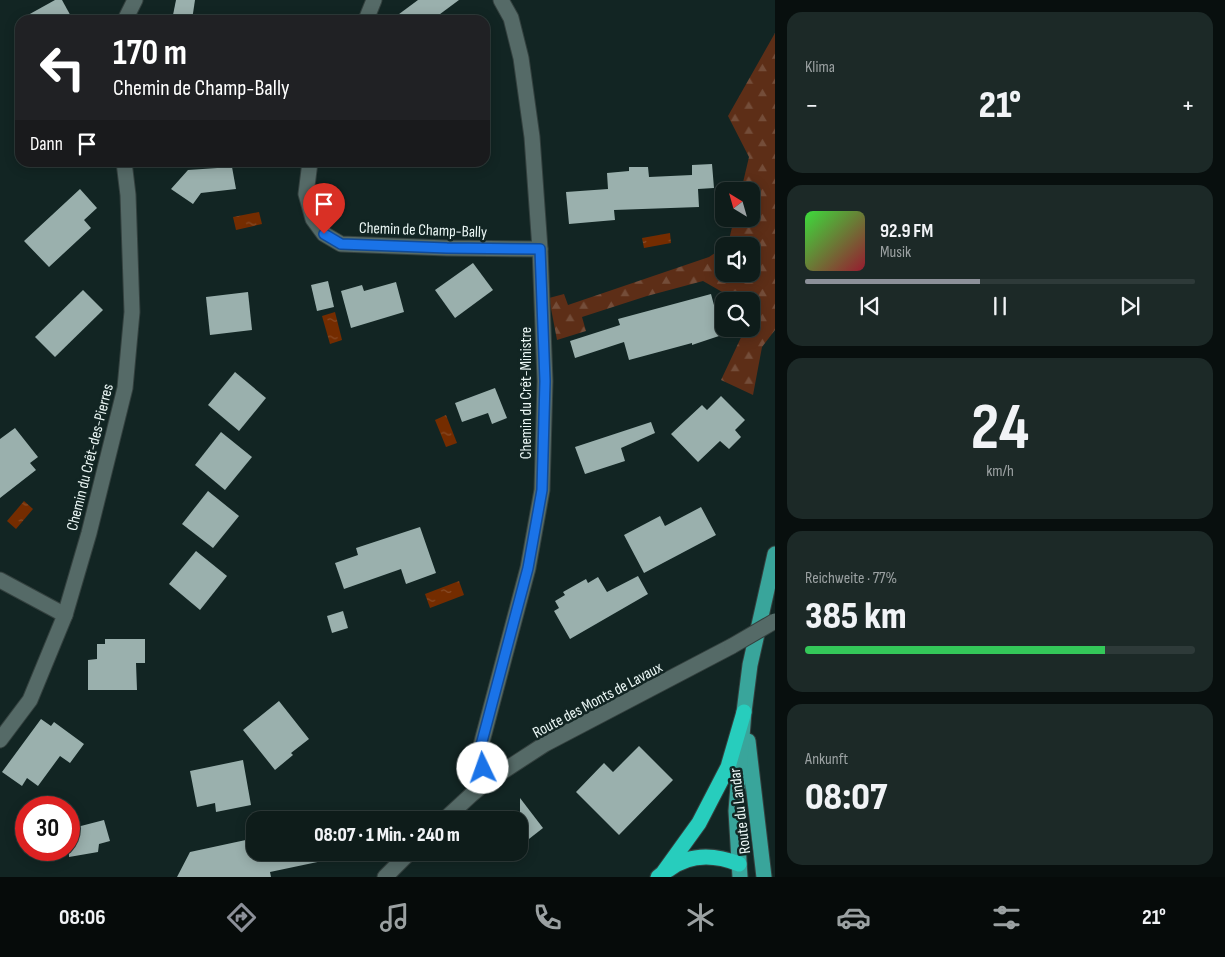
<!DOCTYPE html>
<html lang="de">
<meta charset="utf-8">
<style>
body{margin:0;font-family:"Sofia Sans Condensed",sans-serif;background:#1c2927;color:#f1f3f6;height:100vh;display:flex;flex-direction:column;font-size:19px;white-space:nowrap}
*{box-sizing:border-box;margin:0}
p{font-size:16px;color:#9ba1a2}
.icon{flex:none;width:28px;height:28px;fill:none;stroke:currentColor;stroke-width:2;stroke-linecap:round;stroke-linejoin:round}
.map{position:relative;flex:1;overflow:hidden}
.drawer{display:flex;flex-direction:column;gap:12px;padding:12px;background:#080f0e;width:450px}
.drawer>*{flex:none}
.hud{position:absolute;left:15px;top:15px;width:475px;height:152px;border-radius:15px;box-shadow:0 2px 12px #0003,0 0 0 1px #2e3a39;background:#202124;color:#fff;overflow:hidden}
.needle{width:32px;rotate:323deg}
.tools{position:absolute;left:715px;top:182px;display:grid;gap:10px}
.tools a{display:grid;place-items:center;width:45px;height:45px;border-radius:10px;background:#0e1c1a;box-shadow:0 2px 12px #0003,0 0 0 1px #2e3a39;font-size:25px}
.speed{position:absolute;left:15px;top:796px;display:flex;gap:10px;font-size:25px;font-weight:700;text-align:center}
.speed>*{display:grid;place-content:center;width:65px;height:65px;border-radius:50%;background:#0e1c1a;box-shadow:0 2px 12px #0003,0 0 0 1px #2e3a39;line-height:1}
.speed .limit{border:8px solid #d22;background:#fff;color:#111}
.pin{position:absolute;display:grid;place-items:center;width:42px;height:42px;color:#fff;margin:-51px -21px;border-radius:50% 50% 50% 0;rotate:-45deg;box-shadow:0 0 5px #0007}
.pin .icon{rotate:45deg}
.me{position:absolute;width:55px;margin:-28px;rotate:357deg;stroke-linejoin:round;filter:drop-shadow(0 0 4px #0008)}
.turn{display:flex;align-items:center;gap:18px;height:105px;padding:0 15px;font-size:22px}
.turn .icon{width:65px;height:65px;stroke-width:2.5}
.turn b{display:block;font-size:35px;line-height:42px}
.then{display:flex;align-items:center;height:48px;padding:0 15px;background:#0003;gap:10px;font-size:19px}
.big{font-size:38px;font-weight:800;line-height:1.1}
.drawer .card{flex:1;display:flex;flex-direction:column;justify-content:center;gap:8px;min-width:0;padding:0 18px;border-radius:15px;background:#1c2927}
.drawer .dial{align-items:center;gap:0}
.dial b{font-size:65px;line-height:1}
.song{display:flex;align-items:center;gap:15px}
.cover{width:60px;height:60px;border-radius:8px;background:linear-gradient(135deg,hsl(120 70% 55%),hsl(350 70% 35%))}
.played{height:5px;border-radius:2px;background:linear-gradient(90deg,#8c9099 45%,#2e3a39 45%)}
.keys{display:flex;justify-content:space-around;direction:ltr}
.heat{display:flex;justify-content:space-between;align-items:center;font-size:28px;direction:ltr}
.charge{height:8px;border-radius:4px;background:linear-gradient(90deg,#34c759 77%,#2e3a39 0)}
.trip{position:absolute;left:246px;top:811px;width:282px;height:50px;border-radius:15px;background:#0e1c1a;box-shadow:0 2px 12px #0003,0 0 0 1px #2e3a39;font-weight:800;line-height:50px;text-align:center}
.tabs{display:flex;height:80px;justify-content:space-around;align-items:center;background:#060b0a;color:#9ba1a2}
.tabs .icon{width:35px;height:35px}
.tabs .selected{color:#8c9099}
.tabs b{font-size:22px;color:#f1f3f6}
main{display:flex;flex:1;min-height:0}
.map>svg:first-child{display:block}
.forest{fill:url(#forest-firs)}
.water{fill:url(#water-ripples)}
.building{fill:#9ab0ad}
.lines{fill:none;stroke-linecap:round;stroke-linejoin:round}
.minor-casing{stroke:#34413f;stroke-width:17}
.major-casing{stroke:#34413f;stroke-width:17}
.highway-casing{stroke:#34413f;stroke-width:17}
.minor{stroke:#556a67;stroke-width:15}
.major{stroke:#39a59b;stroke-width:15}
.highway{stroke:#27cdbd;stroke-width:15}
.minor-bridge-casing{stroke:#34413f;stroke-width:17;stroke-linecap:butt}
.minor-bridge{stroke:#556a67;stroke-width:15}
.route-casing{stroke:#114b97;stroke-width:12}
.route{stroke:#1a73e8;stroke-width:9}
.labels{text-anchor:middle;stroke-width:5;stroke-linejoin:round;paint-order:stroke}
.street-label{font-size:16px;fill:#ebf7f5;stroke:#122523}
</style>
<main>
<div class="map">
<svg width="775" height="877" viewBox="0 0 775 877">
<defs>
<pattern id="forest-firs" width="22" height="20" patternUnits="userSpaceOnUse" patternTransform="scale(1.25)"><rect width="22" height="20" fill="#5d2e17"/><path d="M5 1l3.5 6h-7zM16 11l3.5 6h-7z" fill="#744d39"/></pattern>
<pattern id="water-ripples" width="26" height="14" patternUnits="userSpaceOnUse" patternTransform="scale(1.25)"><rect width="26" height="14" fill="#742c00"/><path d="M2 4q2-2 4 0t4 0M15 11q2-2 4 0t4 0" fill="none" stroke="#884b26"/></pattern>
</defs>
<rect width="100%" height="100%" fill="#122523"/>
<!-- forest -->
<path class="forest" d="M775 33V330L762 347 753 395 721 380 745 329H751V301H731V297L703 281 647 296 582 317 586 331 557 340 549 298 564 294 568 305 709 257 724 247V274H751V246H725L728 244 734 219H751V191H741L749 157 728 116Z"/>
<!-- water -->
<g class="water">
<path d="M259 212 262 224 236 230 233 217Z"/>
<path d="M670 233 671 243 644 248 642 238Z"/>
<path d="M335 312 342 340 330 344 322 316Z"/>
<path d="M446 415 457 443 446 447 435 420Z"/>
<path d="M24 501 33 509 16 529 7 521Z"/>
<path d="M459 581 464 595 430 608 425 594Z"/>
</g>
<!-- building -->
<g class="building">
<path d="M55 0H62L73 20H19Z"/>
<path d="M176 0H195L192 20H172Z"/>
<path d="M418 0H459L432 20H391Z"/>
<path d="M712 164 714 188 698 189 699 207 614 210 615 220 569 224 566 192 608 189 607 173 629 171V167H648L649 177 692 175V165Z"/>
<path d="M232 167 236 189 201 193 193 204 171 189 188 170Z"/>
<path d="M80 189 97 208 84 220 91 228 49 267 24 241Z"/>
<path d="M473 263 493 290 455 318 435 290Z"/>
<path d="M328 281 334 307 317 311 311 285Z"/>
<path d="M396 282 404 312 351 328 341 291 362 285 364 291Z"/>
<path d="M83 290 103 310 55 357 35 337Z"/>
<path d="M248 292 252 330 210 335 206 297Z"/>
<path d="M711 294 722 335 692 345V343L629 360 624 342 575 358 570 341 620 325 618 319Z"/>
<path d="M235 372 266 398 239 431 208 405Z"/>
<path d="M495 388 507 418 492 424 488 413 462 422 455 403Z"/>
<path d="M721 396 745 420 735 430 741 437 729 449 720 441 698 462 671 434 702 405 707 410Z"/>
<path d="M651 422 655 433 621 448 625 461 585 474 575 447Z"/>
<path d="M15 428 38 457 30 463 36 470 0 498V439Z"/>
<path d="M221 432 252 457 225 490 195 465Z"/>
<path d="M208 491 239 516 213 548 182 524Z"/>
<path d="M701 507 716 535 644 573 624 535 660 516 665 526Z"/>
<path d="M420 527 436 573 406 584 401 569 344 589 335 563 358 555 356 548Z"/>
<path d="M196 551 227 576 200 610 169 584Z"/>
<path d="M638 576 648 594 570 639 554 611 559 608 555 601 565 595 563 592 586 579 588 583 598 577 607 592Z"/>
<path d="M343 611 348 628 332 633 327 616Z"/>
<path d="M105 639H145V663H136L137 690H88V660L97 659V644H105Z"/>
<path d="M279 701 309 739 291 753 293 755 275 770 243 730Z"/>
<path d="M41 719 51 726 54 722 84 744 70 763 60 756 38 786 27 778 22 786 2 772Z"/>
<path d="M639 746 673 780 619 835 576 792 604 763 613 772Z"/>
<path d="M243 760 251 805 216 812 215 803 197 807 190 771Z"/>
<path d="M520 798 543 828 520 846Z"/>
<path d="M104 820 110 841 99 844 98 852 69 857V827H77Z"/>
<path d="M255 838V852H326L327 860 270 872 271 877H177L190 852Z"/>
</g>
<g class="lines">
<defs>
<g id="minor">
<path d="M125 20 135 0"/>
<path d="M366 20 374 0"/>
<path d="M310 162 306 194 313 219 324 234 341 244 447 248 540 249"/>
<path d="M0 580 65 615"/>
<path d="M0 740 30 700 65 615 89 533 125 388 132 312 128 195 124 162"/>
<path d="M488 781 483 768 480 749 528 568 542 490 545 381 540 249 532 137 521 58 511 18 501 0"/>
<path d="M444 820 471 795 488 781 545 744 732 646"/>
<path d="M385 877 410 852"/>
</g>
<g id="major">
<path d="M748 741 764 877"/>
<path d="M740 877 736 811 744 712 750 665 775 554"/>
</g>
<g id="highway">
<path d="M668 870C690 853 714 854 739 864"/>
<path d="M658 877 663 873 699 823 728 767 744 712"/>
</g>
</defs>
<!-- minor casing -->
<use href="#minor" class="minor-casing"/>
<!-- major casing -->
<use href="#major" class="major-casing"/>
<!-- highway casing -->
<use href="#highway" class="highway-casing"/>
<!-- minor -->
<use href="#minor" class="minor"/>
<!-- major -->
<use href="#major" class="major"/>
<!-- highway -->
<use href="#highway" class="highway"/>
<defs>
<path id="minor-bridge" d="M732 646 775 621"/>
</defs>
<!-- minor-bridge casing -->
<use href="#minor-bridge" class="minor-bridge-casing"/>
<!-- minor-bridge -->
<use href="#minor-bridge" class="minor-bridge"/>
</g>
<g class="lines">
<defs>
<path id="route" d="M324 234 341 244 447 248 540 249 545 381 542 490 528 568 480 749 483 768"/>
</defs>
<!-- route casing -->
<use href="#route" class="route-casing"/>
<!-- route -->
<use href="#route" class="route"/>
</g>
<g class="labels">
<!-- street labels -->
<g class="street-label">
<text transform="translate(423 229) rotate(2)" y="6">Chemin de Champ-Bally</text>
<text transform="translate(525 393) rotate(-90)" y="6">Chemin du Crêt-Ministre</text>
<text transform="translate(89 457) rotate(-76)" y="6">Chemin du Crêt-des-Pierres</text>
<text transform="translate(597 699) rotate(-28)" y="6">Route des Monts de Lavaux</text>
<text transform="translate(739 811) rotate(-97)" y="6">Route du Landar</text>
</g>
</g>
</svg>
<div class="tools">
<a><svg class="needle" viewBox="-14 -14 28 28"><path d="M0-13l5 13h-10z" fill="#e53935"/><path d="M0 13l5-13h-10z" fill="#9ba1a2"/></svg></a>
<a><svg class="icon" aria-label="sound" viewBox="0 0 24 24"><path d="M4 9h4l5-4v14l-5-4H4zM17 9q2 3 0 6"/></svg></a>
<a><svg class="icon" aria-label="search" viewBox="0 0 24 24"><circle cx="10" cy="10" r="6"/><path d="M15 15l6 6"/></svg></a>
</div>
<div class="speed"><div class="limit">30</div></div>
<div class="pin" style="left:324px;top:234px;background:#d93025"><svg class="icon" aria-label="arrive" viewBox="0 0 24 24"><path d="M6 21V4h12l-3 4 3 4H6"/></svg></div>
<svg class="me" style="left:483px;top:768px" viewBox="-20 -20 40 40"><circle r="19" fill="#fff"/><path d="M0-13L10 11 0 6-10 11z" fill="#1a73e8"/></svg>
<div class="trip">08:07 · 1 Min. · 240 m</div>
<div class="hud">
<div class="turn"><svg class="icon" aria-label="left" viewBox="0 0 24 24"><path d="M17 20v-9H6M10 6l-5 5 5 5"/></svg><div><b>170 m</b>Chemin de Champ-Bally</div></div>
<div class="then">Dann<svg class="icon" aria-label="arrive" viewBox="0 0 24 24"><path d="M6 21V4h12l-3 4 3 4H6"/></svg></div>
</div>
</div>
<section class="drawer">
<div class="card"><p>Klima</p>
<div class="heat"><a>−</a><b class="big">21°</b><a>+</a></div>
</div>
<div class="card">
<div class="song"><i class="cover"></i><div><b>92.9 FM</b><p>Musik</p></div></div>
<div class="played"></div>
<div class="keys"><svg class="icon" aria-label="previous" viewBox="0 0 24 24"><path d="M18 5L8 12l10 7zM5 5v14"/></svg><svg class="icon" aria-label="pause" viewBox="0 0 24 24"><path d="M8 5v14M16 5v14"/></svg><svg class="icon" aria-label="next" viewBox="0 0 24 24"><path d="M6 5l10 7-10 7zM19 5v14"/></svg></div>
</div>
<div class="card dial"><b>24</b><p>km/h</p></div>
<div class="card"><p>Reichweite · 77%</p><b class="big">385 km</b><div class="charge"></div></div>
<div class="card"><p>Ankunft</p><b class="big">08:07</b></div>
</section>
</main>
<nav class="tabs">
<b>08:06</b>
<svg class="icon selected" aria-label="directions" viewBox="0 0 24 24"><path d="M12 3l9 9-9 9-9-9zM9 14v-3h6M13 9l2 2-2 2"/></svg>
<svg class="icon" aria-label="music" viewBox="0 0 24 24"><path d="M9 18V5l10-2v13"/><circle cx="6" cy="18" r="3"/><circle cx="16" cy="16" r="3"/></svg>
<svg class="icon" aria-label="phone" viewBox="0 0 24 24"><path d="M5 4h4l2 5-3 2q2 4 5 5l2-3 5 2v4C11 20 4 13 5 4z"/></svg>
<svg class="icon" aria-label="climate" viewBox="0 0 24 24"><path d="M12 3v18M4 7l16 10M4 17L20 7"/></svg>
<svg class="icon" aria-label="car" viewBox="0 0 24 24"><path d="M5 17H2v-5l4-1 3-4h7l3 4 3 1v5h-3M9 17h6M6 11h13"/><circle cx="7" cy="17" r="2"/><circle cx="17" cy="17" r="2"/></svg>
<svg class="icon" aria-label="filters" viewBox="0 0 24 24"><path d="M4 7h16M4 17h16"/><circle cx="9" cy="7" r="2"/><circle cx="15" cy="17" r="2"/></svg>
<b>21°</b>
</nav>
